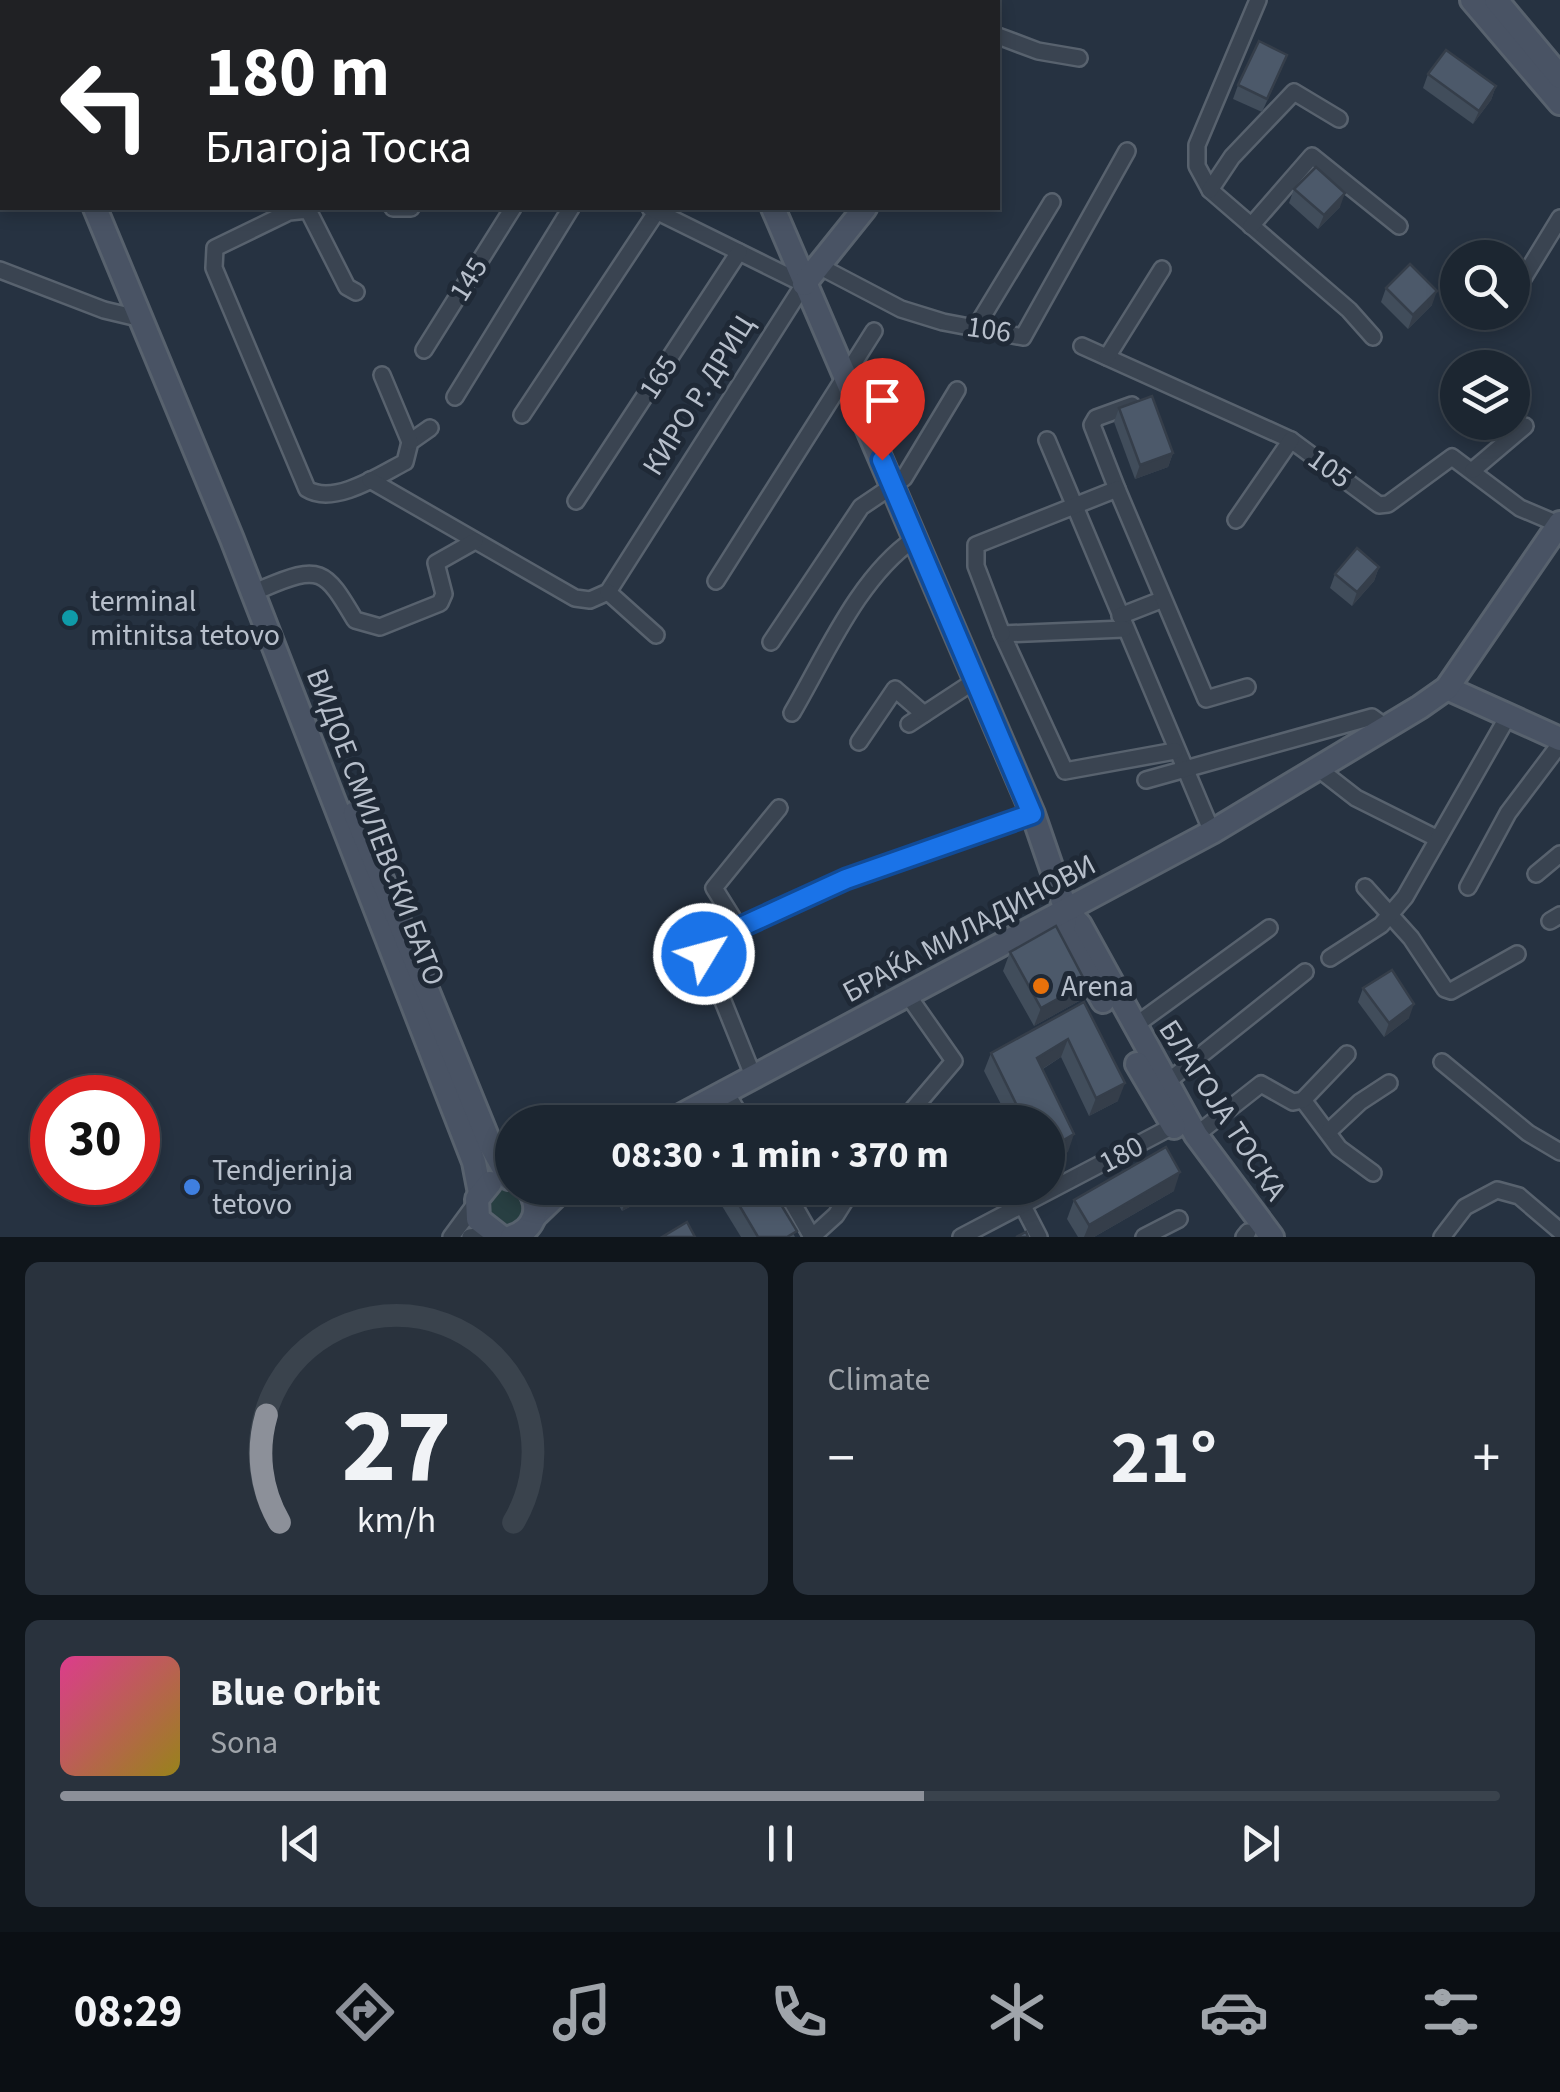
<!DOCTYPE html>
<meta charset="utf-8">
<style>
body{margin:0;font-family:"Source Sans 3",sans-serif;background:#29323d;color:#f1f3f6;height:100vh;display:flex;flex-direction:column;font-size:38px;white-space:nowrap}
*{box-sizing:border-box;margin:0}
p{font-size:32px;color:#a0a5ab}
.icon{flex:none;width:55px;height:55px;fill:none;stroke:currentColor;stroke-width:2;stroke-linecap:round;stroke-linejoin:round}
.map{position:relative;height:1237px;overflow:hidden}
.side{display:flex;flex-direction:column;gap:25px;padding:25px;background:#0f151b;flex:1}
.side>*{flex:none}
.guide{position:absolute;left:0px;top:0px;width:1000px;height:210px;box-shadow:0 5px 15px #0003,0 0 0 2px #3a434d;background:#202124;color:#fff;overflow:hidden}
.fabs{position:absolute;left:1440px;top:240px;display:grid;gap:20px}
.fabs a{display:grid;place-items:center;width:90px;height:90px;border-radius:50%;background:#1c2631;box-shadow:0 5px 15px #0003,0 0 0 2px #3a434d;font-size:50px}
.speed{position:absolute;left:30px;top:1075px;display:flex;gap:20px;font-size:50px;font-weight:700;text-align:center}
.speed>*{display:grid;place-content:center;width:130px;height:130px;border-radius:50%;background:#1c2631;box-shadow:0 5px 15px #0003,0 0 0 2px #3a434d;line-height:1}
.speed .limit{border:15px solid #d22;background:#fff;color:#111}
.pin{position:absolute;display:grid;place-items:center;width:85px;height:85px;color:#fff;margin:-102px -42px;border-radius:50% 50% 50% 0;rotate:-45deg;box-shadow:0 0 10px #0007}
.pin .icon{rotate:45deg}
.me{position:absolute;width:110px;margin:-55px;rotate:53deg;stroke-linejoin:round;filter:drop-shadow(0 0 8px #0008)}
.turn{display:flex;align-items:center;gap:35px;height:210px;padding:0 40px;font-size:45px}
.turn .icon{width:130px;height:130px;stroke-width:2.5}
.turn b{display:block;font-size:70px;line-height:85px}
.big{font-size:75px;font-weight:700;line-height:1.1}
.side .card{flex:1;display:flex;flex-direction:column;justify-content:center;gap:15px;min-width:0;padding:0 35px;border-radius:15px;background:#29323d}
.side .dial{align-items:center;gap:0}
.dial svg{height:260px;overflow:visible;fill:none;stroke:#3a434d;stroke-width:7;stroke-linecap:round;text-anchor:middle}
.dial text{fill:#f1f3f6;stroke:none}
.song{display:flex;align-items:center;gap:30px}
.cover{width:120px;height:120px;border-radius:15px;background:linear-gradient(135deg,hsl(330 70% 55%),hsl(50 70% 35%))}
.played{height:10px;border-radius:5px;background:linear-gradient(90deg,#8c9099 60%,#3a434d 60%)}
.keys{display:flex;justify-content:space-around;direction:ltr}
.heat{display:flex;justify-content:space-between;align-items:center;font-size:55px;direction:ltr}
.side .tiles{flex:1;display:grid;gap:25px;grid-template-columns:1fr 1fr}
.card:last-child{grid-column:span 2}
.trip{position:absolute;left:495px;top:1105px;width:570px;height:100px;border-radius:50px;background:#1c2631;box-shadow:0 5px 15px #0003,0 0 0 2px #3a434d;font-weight:700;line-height:100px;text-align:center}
.menu{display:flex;height:160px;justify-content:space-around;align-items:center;background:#0b0f14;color:#a0a5ab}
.menu .icon{width:70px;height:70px}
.menu .selected{color:#8c9099}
.menu b{font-size:45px;color:#f1f3f6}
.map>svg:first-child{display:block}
.green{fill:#283f42}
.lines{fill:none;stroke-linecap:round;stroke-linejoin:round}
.street-casing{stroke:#58626e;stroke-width:20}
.secondary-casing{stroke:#58626e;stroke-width:28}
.street{stroke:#3a4451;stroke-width:15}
.secondary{stroke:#495364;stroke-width:22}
.wall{fill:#414d5b}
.shaded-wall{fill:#353e4a}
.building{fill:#4c596a;stroke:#353e4a;stroke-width:2.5}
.route-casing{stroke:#114b97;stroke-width:25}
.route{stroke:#1a73e8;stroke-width:18}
.culture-dot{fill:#0f9aa8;stroke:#1f2936;stroke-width:4}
.food-dot{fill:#e8710a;stroke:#1f2936;stroke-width:4}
.shop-dot{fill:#3f7fe0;stroke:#1f2936;stroke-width:4}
.labels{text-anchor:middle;stroke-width:10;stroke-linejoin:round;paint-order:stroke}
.street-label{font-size:30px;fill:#b7bfcb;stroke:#1f2936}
.poi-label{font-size:30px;fill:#b7bfcb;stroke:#1f2936;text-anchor:start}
</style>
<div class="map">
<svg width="1560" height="1237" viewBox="0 0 1560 1237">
<rect width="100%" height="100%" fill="#263241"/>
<!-- green -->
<circle class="green" cx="507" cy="1208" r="20"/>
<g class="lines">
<defs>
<g id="street">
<path d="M306 0 308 2"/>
<path d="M1258 0 1197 145V166L1210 190 1349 310 1373 337"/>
<path d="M360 2 365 0"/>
<path d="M640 2 642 0"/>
<path d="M756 2 758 0"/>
<path d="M862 2 863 0"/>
<path d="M998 36 1038 51 1079 58"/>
<path d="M1210 190 1232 157 1294 92 1339 119"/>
<path d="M393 208H411"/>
<path d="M1251 226 1312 156 1399 226"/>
<path d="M817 265 901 309 943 322 1023 337 1127 151"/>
<path d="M0 270 104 310 142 319"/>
<path d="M1516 290 1560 218"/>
<path d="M356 292 347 287 308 210 289 212 215 248 214 268 307 489C334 506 380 475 405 462L410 442 430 428"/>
<path d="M975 329 1052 202"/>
<path d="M1082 346 1291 440 1379 505 1388 504 1452 457 1520 508 1558 524"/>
<path d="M424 350 513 208"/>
<path d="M1107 357 1162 269"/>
<path d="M382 375 410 442"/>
<path d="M455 397 571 208"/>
<path d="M522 415 657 211"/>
<path d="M1047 440 1212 832"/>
<path d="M1473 470 1525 426"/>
<path d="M370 480 575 598 590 600 608 592 804 284 650 208"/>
<path d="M1117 489 1092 425 1096 418 1132 405"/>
<path d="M576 501 739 252"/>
<path d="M1236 520 1291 440"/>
<path d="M716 581 874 331"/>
<path d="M264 588C320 564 325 569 355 620L380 627 440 603 444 594 436 563 475 541"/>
<path d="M608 592 656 635"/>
<path d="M1120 616 1161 600"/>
<path d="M1124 629 1002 634 1065 771 1175 751"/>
<path d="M1002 634 976 566V545L1117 489 1206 699 1247 687"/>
<path d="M771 642 861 507 904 478 957 390"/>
<path d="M792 713C826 655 858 578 914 539"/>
<path d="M909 724 973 682"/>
<path d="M859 742 895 689 924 714"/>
<path d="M1320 770 1356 798 1438 839"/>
<path d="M1146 780 1372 717 1387 728"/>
<path d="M1536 874 1560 854"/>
<path d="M1365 887 1411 938 1445 989 1451 991 1517 954"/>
<path d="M1468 887 1508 813 1560 744"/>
<path d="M1550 921 1560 915"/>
<path d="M739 928 714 888 779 808"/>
<path d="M1330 958 1381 925 1405 897 1507 718"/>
<path d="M1133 1027 1269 928"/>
<path d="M1442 1062 1528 1133 1560 1152"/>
<path d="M754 1078 704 954 707 942 846 879 1033 814"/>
<path d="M1166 1083 1305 972"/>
<path d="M725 1091 744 1122"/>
<path d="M1303 1100 1339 1148 1373 1173"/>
<path d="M902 1122 954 1061 907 994"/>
<path d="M1329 1131 1360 1102 1389 1083"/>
<path d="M1196 1135 1261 1084 1293 1102 1303 1100 1347 1054"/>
<path d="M784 1188 812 1237"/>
<path d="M1023 1206 1039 1237"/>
<path d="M813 1236 836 1215 853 1188"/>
<path d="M451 1237 476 1203"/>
<path d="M470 1237 491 1234"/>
<path d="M961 1237 1173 1126"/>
<path d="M1144 1237 1179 1219"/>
<path d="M1244 1237 1248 1232"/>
<path d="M1442 1237 1465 1207 1497 1190 1519 1196 1560 1231"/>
</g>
<g id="secondary">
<path d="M6 0 7 2"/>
<path d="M25 0 26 2"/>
<path d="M687 0 688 2"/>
<path d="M1472 0 1560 103"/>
<path d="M1496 0 1560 77"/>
<path d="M985 2 987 0"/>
<path d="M95 208 232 539 474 1162 480 1193"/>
<path d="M773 208 1033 814 1066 910 1080 925 1196 1135 1272 1237"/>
<path d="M804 284 865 208"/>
<path d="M1447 688 1560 739"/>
<path d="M355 813 490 1144 509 1178"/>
<path d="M1066 910 1063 932 1103 1001"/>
<path d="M1137 1064 1174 1127"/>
<path d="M669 1122 1212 832 1420 707 1447 688 1560 523"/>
<path d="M490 1183 477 1199 478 1219 501 1237"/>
<path d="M535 1216 564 1188"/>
<path d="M512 1237C535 1229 542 1208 528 1188"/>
</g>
</defs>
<!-- street casing -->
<use href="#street" class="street-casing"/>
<!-- secondary casing -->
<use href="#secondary" class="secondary-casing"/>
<!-- street -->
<use href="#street" class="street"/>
<!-- secondary -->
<use href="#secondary" class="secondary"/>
</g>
<!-- wall -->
<g class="wall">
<path d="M2 33V146L0 147V34Z"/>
<path d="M1282 68 1262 112 1233 99 1238 85Z"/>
<path d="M1428 74 1496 86 1491 100 1473 124 1423 88Z"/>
<path d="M1294 189 1340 207 1318 229 1289 203Z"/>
<path d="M1386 288 1432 305 1408 329 1381 302Z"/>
<path d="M1119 408 1173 453 1168 467 1135 479 1114 422Z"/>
<path d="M1379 567 1374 581 1352 606 1330 588 1335 574Z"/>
<path d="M1010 952 1079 1001 1034 1026 1003 971Z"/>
<path d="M1363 988 1409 1018 1384 1037 1358 1002Z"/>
<path d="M1084 1002 1118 1101 1089 1116 1061 1057 1043 1069 1068 1152 1048 1122H1010L984 1071 991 1053Z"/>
<path d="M609 1188H666L622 1211Z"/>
<path d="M711 1188H771L795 1237H741Z"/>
<path d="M1174 1191 1094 1237H1078L1067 1219 1074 1200Z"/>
</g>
<!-- shaded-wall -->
<g class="shaded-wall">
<path d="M1496 86 1491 100 1473 124 1479 111Z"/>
<path d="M1345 193 1340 207 1318 229 1324 215Z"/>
<path d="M1437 291 1432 305 1408 329 1413 315Z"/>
<path d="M1173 453 1168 467 1135 479 1140 465Z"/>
<path d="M1379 567 1374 581 1352 606 1357 592Z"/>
<path d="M1086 983 1079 1001 1034 1026 1041 1008Z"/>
<path d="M1414 1004 1409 1018 1384 1037 1389 1023Z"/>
<path d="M1068 1039 1061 1057 1031 1076 1037 1058Z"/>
<path d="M1125 1083 1118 1101 1089 1116 1096 1098Z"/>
<path d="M1074 1134 1068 1152 1048 1163V1149Z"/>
<path d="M1180 1172 1174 1191 1094 1237H1084L1089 1225Z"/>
<path d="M638 1188H666L622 1211 628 1193Z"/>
</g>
<!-- building -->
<g class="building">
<path d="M2 33V117L0 110V34Z"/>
<path d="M1259 41 1287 55 1267 99 1238 85Z"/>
<path d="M1446 50 1496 86 1479 111 1428 74Z"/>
<path d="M1316 167 1345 193 1324 215 1294 189Z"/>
<path d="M1410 264 1437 291 1413 315 1386 288Z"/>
<path d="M1152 396 1173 453 1140 465 1119 408Z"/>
<path d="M1357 548 1379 567 1357 592 1335 574Z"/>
<path d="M1056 926 1086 983 1041 1008 1010 952Z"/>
<path d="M1392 970 1414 1004 1389 1023 1363 988Z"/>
<path d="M1084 1002 1125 1083 1096 1098 1068 1039 1037 1058 1074 1134 1048 1149V1122H1025L991 1053Z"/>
<path d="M726 1108 733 1122H699Z"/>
<path d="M1166 1147 1180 1172 1089 1225 1074 1200Z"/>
<path d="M729 1188H771L797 1231 787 1237H758Z"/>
<path d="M687 1222 695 1237H662Z"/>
<path d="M1026 1232 1028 1237H1016Z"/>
</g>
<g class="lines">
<defs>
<path id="route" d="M704 954 708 942 846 879 1032 814 882 460"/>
</defs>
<!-- route casing -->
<use href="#route" class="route-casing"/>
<!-- route -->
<use href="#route" class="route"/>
</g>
<!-- markers -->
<circle class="culture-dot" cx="70" cy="618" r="10"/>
<circle class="food-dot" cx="1041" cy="986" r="10"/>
<circle class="shop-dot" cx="192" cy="1187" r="10"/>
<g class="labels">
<!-- street labels -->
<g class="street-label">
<text transform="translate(468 279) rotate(-58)" y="10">145</text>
<text transform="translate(989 329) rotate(8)" y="10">106</text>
<text transform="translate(658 377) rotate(-57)" y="10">165</text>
<text transform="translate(698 395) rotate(-58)" y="10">КИРО Р. ДРИЦ</text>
<text transform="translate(1330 468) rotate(36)" y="10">105</text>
<text transform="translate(376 827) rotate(69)" y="10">ВИДОЕ СМИЛЕВСКИ БАТО</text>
<text transform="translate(969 928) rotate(-28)" y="10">БРАЌА МИЛАДИНОВИ</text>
<text transform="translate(1223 1110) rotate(57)" y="10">БЛАГОЈА ТОСКА</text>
<text transform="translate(1121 1154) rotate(-28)" y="10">180</text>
</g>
<!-- poi labels -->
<g class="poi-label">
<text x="90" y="611">terminal<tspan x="90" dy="34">mitnitsa tetovo</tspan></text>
<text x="1061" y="996">Arena</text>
<text x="212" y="1180">Tendjerinja<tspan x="212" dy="34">tetovo</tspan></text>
</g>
</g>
</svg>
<div class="fabs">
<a><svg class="icon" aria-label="search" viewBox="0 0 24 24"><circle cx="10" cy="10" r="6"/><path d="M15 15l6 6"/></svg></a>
<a><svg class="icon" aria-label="layers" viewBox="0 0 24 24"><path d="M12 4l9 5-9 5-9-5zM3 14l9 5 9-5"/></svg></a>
</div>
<div class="speed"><div class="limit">30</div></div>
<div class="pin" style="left:882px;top:460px;background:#d93025"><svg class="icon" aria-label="arrive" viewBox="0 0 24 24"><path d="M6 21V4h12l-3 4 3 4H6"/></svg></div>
<svg class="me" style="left:704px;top:954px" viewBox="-20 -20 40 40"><circle r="17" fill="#1a73e8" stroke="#fff" stroke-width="3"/><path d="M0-11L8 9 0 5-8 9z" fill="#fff"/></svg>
<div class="trip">08:30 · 1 min · 370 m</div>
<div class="guide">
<div class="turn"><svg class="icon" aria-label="left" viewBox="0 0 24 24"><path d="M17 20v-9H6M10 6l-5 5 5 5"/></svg><div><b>180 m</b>Благоја Тоска</div></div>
</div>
</div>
<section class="side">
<div class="tiles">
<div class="card dial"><svg viewBox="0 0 100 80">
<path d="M14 69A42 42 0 1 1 86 69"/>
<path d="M14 69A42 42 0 0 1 10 36" stroke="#8c9099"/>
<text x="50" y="56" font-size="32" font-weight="700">27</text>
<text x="50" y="72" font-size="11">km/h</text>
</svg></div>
<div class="card"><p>Climate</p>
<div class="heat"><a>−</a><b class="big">21°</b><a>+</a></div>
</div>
<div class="card">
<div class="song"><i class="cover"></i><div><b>Blue Orbit</b><p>Sona</p></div></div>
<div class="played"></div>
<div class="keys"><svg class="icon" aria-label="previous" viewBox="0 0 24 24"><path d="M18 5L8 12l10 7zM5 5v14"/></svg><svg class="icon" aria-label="pause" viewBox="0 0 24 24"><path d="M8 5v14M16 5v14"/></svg><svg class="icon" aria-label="next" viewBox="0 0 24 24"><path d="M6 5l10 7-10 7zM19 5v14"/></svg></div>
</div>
</div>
</section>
<nav class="menu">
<b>08:29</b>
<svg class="icon selected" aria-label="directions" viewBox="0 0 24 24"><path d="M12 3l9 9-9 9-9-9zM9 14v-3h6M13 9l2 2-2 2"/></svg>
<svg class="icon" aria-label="music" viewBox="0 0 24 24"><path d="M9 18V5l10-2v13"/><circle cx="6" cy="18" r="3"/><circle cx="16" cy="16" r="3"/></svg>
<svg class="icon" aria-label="phone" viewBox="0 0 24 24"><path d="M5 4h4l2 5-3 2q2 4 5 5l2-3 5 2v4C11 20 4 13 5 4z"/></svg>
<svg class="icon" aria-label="climate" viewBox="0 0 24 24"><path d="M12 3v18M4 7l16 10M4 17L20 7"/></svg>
<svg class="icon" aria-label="car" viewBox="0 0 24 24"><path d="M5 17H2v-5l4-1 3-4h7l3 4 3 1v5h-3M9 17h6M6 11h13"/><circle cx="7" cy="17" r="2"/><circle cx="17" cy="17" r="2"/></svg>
<svg class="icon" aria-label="filters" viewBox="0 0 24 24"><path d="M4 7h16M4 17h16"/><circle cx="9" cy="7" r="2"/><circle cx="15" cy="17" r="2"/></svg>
</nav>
